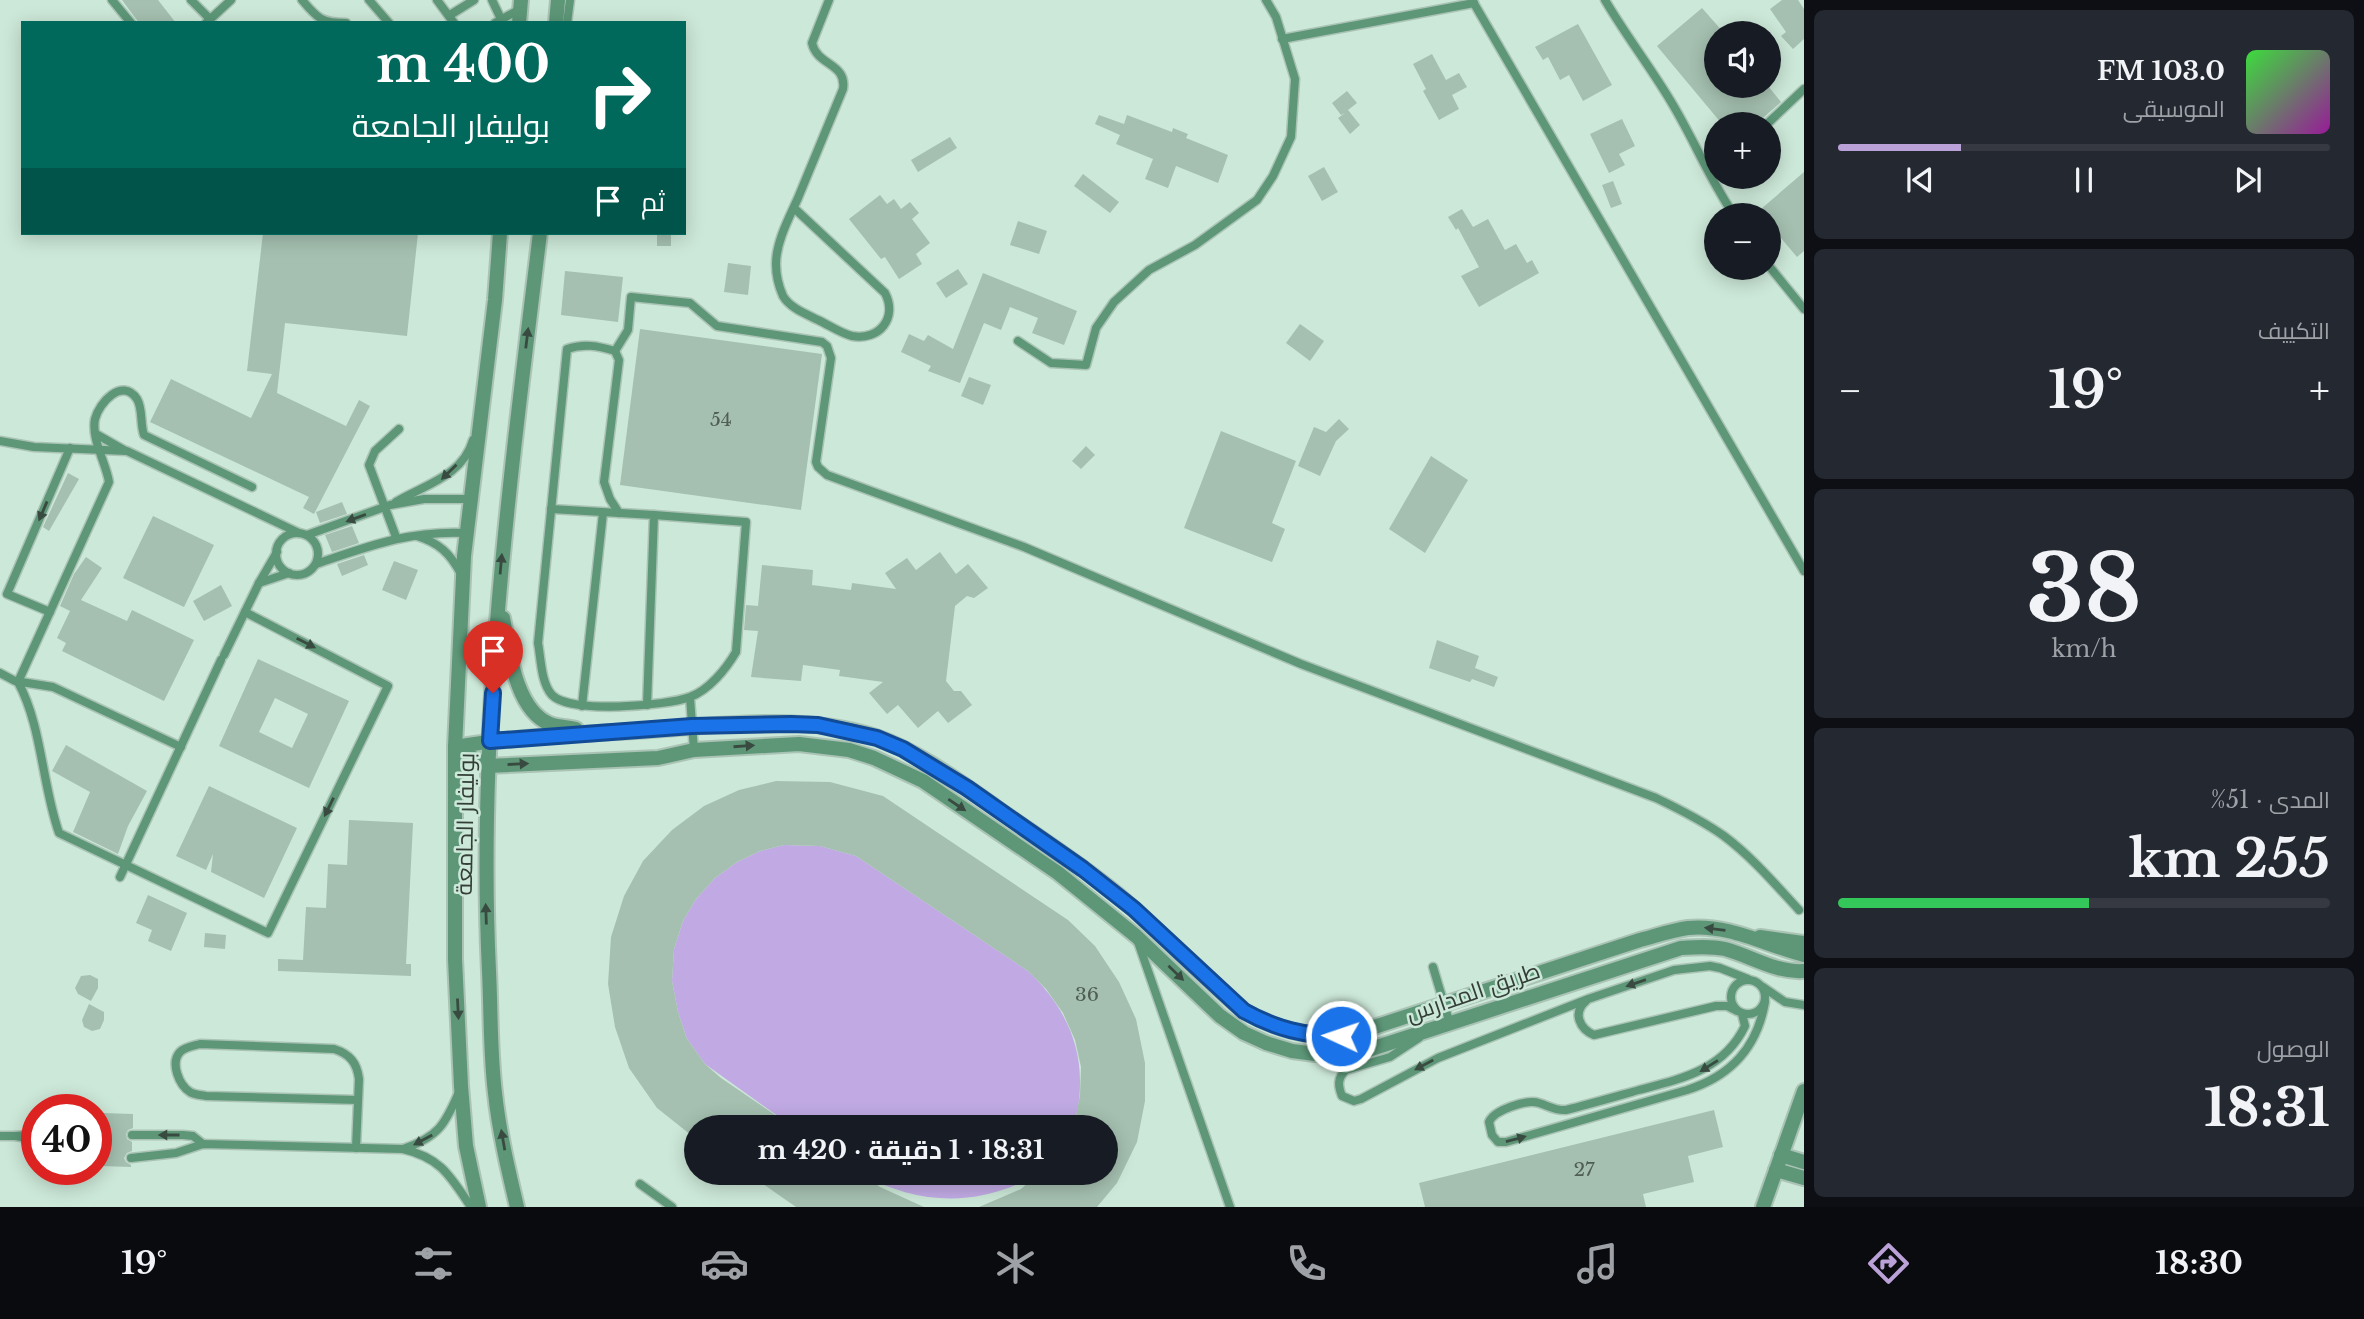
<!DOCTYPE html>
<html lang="ar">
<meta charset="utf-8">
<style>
body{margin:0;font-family:"Libre Baskerville",Cairo,serif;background:#242831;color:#f1f3f6;direction:rtl;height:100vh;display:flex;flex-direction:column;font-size:26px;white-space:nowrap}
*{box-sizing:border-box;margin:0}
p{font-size:23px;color:#9ea1a6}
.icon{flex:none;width:38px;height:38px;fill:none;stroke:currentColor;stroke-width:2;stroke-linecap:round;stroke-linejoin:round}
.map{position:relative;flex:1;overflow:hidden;direction:ltr}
.panel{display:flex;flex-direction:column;gap:10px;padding:10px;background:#0d0f14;width:560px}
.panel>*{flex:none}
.hud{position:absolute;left:21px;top:21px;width:665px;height:214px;border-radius:0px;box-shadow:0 4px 18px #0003;direction:rtl;background:#00695c;color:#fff;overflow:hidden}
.controls{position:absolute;left:1704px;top:21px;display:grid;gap:14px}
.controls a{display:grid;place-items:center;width:77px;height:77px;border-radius:50%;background:#171b24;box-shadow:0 4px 18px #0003;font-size:35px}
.speed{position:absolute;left:21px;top:1094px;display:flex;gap:14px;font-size:35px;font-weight:700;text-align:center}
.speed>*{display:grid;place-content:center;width:91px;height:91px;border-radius:50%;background:#171b24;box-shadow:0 4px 18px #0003;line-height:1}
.speed .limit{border:10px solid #d22;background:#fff;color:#111}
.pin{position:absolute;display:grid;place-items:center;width:60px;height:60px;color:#fff;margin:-72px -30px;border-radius:50% 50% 50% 0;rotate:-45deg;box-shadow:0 0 7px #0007}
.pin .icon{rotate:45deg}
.me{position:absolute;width:77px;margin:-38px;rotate:273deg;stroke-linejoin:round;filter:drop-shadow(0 0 5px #0008)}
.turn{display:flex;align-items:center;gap:24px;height:147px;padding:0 21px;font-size:32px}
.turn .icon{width:91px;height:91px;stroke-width:2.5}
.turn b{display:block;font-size:49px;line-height:60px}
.then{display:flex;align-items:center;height:66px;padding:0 21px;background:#0003;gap:14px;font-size:26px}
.big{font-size:52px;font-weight:700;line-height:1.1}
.panel .card{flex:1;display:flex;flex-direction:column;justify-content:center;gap:10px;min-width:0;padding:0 24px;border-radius:10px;background:#242831}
.panel .dial{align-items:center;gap:0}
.dial b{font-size:91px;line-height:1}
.song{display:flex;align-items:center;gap:21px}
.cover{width:84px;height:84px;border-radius:10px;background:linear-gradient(135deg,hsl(120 70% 55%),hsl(300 70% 35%))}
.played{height:7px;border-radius:4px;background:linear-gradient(90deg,#baa2d8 25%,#363941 25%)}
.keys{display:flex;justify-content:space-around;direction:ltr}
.heat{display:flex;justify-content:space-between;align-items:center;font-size:38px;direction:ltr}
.charge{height:10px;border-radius:5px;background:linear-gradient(90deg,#34c759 51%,#363941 0)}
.trip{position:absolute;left:684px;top:1115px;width:434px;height:70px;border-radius:35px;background:#171b24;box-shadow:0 4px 18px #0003;font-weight:700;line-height:70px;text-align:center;direction:rtl}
.tab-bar{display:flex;height:112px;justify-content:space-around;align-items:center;background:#090b0e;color:#9ea1a6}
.tab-bar .icon{width:49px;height:49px}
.tab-bar .on{color:#baa2d8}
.tab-bar b{font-size:32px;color:#f1f3f6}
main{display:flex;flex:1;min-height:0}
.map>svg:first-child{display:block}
.green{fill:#c1aae4}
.building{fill:#a5c0b0;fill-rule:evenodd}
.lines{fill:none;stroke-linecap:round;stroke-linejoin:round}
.service-casing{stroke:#aac3b5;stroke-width:11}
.minor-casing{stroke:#aac3b5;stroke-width:18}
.tertiary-casing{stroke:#aac3b5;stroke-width:18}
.service{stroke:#5d9778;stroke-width:8}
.minor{stroke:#5d9778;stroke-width:14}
.tertiary{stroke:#5d9778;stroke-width:14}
.oneway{fill:#394b41}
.route-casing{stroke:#114b97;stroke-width:18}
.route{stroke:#1a73e8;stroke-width:12}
.labels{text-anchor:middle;stroke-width:5;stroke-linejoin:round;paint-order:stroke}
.number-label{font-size:19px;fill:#505e55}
.street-label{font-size:23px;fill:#333e37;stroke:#cce8d8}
</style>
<main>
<section class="panel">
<div class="card">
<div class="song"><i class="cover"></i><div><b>103.0 FM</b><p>الموسيقى</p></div></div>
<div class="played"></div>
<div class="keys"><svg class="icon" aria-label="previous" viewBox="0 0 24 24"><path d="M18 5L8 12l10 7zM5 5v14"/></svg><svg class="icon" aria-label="pause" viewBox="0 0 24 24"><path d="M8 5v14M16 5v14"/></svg><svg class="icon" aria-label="next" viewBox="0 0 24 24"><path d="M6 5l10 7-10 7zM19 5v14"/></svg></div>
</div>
<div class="card"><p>التكييف</p>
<div class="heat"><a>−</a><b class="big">19°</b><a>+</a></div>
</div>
<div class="card dial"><b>38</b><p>km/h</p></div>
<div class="card"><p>المدى · 51%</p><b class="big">255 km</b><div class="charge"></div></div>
<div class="card"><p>الوصول</p><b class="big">18:31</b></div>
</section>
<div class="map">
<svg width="1804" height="1207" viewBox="0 0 1804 1207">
<rect width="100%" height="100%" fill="#cce8d8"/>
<!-- green -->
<g class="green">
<path d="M784 845 820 846 856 856 1028 971C1060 1001 1081 1039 1080 1084 1080 1098 1078 1114 1072 1127H793L705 1064 687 1039 678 1012 672 981 674 949 683 921 696 899 715 878 737 862 760 851Z"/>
<path d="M859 1173H1040C981 1207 921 1207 859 1173Z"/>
</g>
<!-- building -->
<g class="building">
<path d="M122 0H158L176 23H139Z"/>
<path d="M1782 0H1798L1804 9V39L1793 49 1781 36 1786 32 1770 9Z"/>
<path d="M1702 8 1724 33H1717V86H1768L1781 102 1756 124H1722L1657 46Z"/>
<path d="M1578 24 1612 85 1583 101 1569 75 1560 80 1548 57 1543 60 1535 47Z"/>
<path d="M1432 54 1446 80 1459 73 1467 87 1452 95 1459 109 1439 120 1423 91 1426 89 1413 64Z"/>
<path d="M1347 91 1357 103 1348 110 1360 125 1350 134 1338 118 1345 113 1341 115 1332 103Z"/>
<path d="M1099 115 1124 124 1127 115 1172 132 1173 128 1188 134 1186 138 1228 155 1218 183 1176 166 1168 188 1145 179 1153 159 1116 144 1120 135 1095 124Z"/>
<path d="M1622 119 1635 146 1619 154 1625 165 1609 173 1590 134Z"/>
<path d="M950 137 957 148 918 172 911 160Z"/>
<path d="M1324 167 1338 192 1322 201 1308 176Z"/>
<path d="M1804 172V251L1797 257 1769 224V215H1754Z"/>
<path d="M1083 174 1119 202 1110 213 1074 186Z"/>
<path d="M1613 181 1622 204 1611 208 1602 185Z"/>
<path d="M880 195 887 204 894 199 901 209 910 202 919 213 912 219 930 243 916 254 922 264 899 279 885 257 881 259 849 219Z"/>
<path d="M1462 209 1473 227 1488 219 1505 250 1516 244 1527 263 1532 260 1539 273 1479 307 1461 276 1479 267 1458 228 1456 230 1448 217Z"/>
<path d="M1018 221 1047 231 1039 254 1010 245Z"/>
<path d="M263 233H418L407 336 285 323 277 393 346 426 359 400 370 406 314 514 303 508 309 497 150 422 171 379 251 418 272 374 247 371Z"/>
<rect x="657" y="233" width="14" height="13"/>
<path d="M728 263 751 266 748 295 724 292Z"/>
<path d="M958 269 968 284 946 298 936 283Z"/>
<path d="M565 271 623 277 618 322 561 315Z"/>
<path d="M983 273 1077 311 1064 345 1032 333 1038 318 1010 307 1001 330 984 323 960 383 928 371 931 366 901 352 909 334 924 341 928 335 953 349Z"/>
<path d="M1300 324 1324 341 1310 361 1286 343Z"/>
<path d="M640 329 822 354 801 510 620 485Z"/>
<path d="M969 377 991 385 983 405 961 396Z"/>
<path d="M1339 419 1349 429 1336 441 1320 476 1298 466 1314 427 1326 432Z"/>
<path d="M1221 431 1296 461 1272 523 1285 529 1272 562 1184 528Z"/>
<path d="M1086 446 1095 455 1081 469 1072 461Z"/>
<path d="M1431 456 1468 480 1425 553 1389 529Z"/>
<path d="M68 473 79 479 49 531 43 527Z"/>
<path d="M342 502 347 514 320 523 316 512Z"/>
<path d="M153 516 214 545 184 607 123 578Z"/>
<path d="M352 526 359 543 332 552 325 535Z"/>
<path d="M940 552 956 574 968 564 988 588 974 598 967 596 955 606 946 681 954 691H961L972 705 948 723 938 711 918 728 898 705 887 714 869 693 883 682 839 676 840 670 803 665 801 681 751 677 758 631 744 630 746 605 758 606 762 565 813 570 812 585 851 590 852 583 896 589 885 573 907 558 916 570Z"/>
<path d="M364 555 368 565 342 576 337 564Z"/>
<path d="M86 557 102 568 81 600 127 621 132 610 194 640 164 701 62 651 66 643 57 638 70 611 60 606 74 574Z"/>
<path d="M394 561 418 570 406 600 382 590Z"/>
<path d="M221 585 232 606 204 621 193 601Z"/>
<path d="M1437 640 1479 656 1475 668 1498 677 1494 687 1472 679 1470 682 1429 668Z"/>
<path d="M258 659 349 701 309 788 219 746ZM275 698 308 714 292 748 259 732Z"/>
<path d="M66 745 147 791 128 826 118 854 73 832 90 792 52 771Z"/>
<path d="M776 781 830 782 883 796 1068 920 1095 946 1119 982 1136 1019 1145 1063V1101L1137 1142 1117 1183 1097 1207H979L1021 1189 1040 1172H1106V1127H1074L1080 1095 1081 1067 1075 1040 1063 1013 1046 989 1028 971 856 856 820 846 784 845 760 851 737 862 715 878 696 899 683 921 674 949 672 981 678 1012 687 1039 705 1064 721 1078 793 1127H696V1139L657 1108 629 1068 615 1027 608 984 611 937 624 896 643 861 672 830 704 806 739 790Z"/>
<path d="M209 786 297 828 264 898 211 872 213 854 206 870 176 856Z"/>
<path d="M349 820 413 823 406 964H411V976L278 971V959L303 960 306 907 326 908 328 864 347 865Z"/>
<path d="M148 895 187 913 171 951 148 941 152 930 136 923Z"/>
<path d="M205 933 226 935 225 949 204 947Z"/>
<path d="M90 975 98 979V988L91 1001 78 994 75 988 81 976Z"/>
<path d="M89 1004 104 1012V1020L100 1029 92 1031 84 1027 82 1020Z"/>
<path d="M1714 1110 1723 1147 1688 1156 1694 1182 1643 1194 1646 1207H1425L1419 1183Z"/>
<path d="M102 1113 133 1114V1128L128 1130 126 1134 127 1139 132 1142V1151L127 1153 124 1158 126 1162 131 1165V1167L100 1166V1162L104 1161 107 1156 101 1149V1139L107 1133 106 1128 102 1126Z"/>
<path d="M746 1172H859L880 1187 924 1207H796Z"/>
</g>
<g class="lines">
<defs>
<g id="service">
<path d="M112 0 131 23"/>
<path d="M191 0 209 18"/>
<path d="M302 0C318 19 322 23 346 23"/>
<path d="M369 0 389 23"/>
<path d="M437 0 454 23"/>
<path d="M492 0 501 19"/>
<path d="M1472 0 1804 571"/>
<path d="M1605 0C1626 36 1652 69 1673 105 1695 142 1710 180 1734 215"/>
<path d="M450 15 474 0"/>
<path d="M206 23 231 0"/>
<path d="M495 23 520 9"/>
<path d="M567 23 570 0"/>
<path d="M1282 39 1474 3"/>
<path d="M1767 124 1804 89"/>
<path d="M794 208 885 293C898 318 879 341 852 336 840 333 829 325 818 320 806 314 790 308 783 296 779 287 776 275 776 264 776 242 789 218 798 198 813 162 828 125 843 89 847 63 817 66 812 43L829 0"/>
<path d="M1769 266 1804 309"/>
<path d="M1018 341 1051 363 1086 365 1096 328 1114 302 1149 270 1195 245 1257 200 1273 176 1291 137 1295 79 1276 17 1266 0"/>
<path d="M615 351 628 330 631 297 690 303 717 326 822 342 827 346 831 358 816 462 818 467 827 475 1024 547 1301 664 1656 798C1679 809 1703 821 1724 836 1752 857 1775 884 1799 910"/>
<path d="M96 434 124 450"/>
<path d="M0 441 34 447 127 451 299 533"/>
<path d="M396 502C424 485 463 476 473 440"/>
<path d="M551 509 654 515 647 705"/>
<path d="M619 513 610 499 604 482 619 360 615 351C598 346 584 343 567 349L538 643C541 659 541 683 552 695 570 714 666 706 690 697 709 690 726 669 736 652L746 522 654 515"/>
<circle cx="297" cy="554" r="21"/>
<path d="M307 535 390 505 424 499H471"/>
<path d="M417 536C439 543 450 553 461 574"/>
<path d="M396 537 369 465 375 451 399 429"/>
<path d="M316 564C369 546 410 530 467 533"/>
<path d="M259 583 289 573"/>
<path d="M50 612 7 594 70 448"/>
<path d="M245 612 388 686 268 933 59 833C42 785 42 726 18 682L109 482C106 463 91 439 95 419 99 403 122 377 137 399 143 409 140 424 144 435L252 487"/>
<path d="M224 655 259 583 277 552"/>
<path d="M0 673 15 681 53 687 181 747"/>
<path d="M690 698 694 750"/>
<path d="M582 706 603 513"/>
<path d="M120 877 221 660"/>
<path d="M1138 942 1230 1207"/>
<path d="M1433 967 1450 1024"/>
<circle cx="1748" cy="997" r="17"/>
<path d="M1763 987 1785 1002 1804 1005"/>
<path d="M1586 1001C1572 1013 1580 1029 1594 1035L1716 1006H1727L1737 1011"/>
<path d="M1742 1014 1745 1026C1724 1070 1681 1079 1639 1090 1614 1097 1590 1104 1566 1110 1555 1111 1549 1106 1539 1103 1527 1099 1494 1110 1489 1122L1492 1135 1498 1142H1506L1687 1090C1731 1076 1757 1048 1765 1002"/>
<path d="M1419 1038 1390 1057 1346 1070C1337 1078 1338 1086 1342 1096L1354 1101 1361 1099 1438 1058 1588 999 1674 970 1710 966 1720 968 1748 979"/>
<path d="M459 1092C445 1125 438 1137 403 1149 441 1158 450 1176 471 1207"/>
<path d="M96 1132H101"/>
<path d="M37 1134 16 1136 37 1140"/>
<path d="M132 1135H183L193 1136 203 1144"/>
<path d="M0 1136H16"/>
<path d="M356 1148 359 1079C357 1063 350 1054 334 1049L200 1044C193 1046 185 1047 180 1052 170 1063 179 1085 190 1092 194 1095 202 1095 206 1096L358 1100"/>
<path d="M96 1154 100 1156"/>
<path d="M131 1158 176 1153 203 1144 403 1149"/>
<path d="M640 1184 672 1207"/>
</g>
<g id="minor">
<path d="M1760 937 1804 943"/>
<path d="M1781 1155 1804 1162"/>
<path d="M1776 1170 1804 1178"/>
<path d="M1763 1207 1804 1091"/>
</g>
<g id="tertiary">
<path d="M519 23 521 0"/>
<path d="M556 23 558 0"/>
<path d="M503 618C509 649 515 710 550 724 558 727 568 727 576 729"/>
<path d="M455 747 487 766 658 758 694 750 799 744 849 750 874 758 923 781 1058 873 1136 936 1220 1016 1244 1033 1266 1043 1292 1051 1315 1054H1341L1368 1050 1681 948C1696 947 1711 946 1725 949 1751 956 1776 973 1804 971"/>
<path d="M455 747C519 736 585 734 650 730 722 725 806 714 876 737 919 752 958 781 995 807 1036 836 1080 864 1119 896 1162 933 1200 975 1244 1011 1285 1034 1319 1041 1365 1030L1640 940C1656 936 1672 930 1688 928 1729 924 1765 945 1804 955"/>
<path d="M479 1207 466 1146 461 1086 455 959V747L464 556 495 300 500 233"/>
<path d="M517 1207C508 1169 499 1131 495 1093 490 1053 491 1011 489 971 477 724 510 478 540 233"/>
</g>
</defs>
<!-- service casing -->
<use href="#service" class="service-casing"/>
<!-- minor casing -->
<use href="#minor" class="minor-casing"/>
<!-- tertiary casing -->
<use href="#tertiary" class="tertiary-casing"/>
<!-- service -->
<use href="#service" class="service"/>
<!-- minor -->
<use href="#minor" class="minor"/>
<!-- tertiary -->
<use href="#tertiary" class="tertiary"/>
</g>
<!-- one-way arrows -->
<defs><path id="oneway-solid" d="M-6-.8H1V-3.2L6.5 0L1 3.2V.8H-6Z" transform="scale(1.75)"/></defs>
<g class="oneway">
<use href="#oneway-solid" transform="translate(527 338) rotate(-83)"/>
<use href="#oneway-solid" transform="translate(449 472) rotate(136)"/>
<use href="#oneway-solid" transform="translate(43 511) rotate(113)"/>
<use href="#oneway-solid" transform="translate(356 518) rotate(160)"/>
<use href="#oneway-solid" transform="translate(501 564) rotate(-85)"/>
<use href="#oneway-solid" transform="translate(306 643) rotate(27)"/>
<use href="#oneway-solid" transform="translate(744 746) rotate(-4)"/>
<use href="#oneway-solid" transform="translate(518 764) rotate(-3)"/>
<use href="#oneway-solid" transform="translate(957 805) rotate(34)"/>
<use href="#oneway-solid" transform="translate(329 807) rotate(116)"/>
<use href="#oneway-solid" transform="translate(486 914) rotate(-92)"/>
<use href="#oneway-solid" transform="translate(1715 929) rotate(-173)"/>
<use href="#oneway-solid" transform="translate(1176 973) rotate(44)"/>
<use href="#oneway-solid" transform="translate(1636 983) rotate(161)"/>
<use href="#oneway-solid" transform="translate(458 1009) rotate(87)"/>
<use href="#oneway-solid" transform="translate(1424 1065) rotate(152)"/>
<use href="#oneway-solid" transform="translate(1709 1066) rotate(148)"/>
<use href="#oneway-solid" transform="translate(169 1135) rotate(-180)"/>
<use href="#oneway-solid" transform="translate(1516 1139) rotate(-15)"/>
<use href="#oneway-solid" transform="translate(423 1140) rotate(152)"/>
<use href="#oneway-solid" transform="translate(503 1140) rotate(-100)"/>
</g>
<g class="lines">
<defs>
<path id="route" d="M493 693 490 741 692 726 791 724 818 725 877 738 903 749 967 788 1083 869 1134 909 1244 1011C1276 1029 1305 1036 1341 1036"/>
</defs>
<!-- route casing -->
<use href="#route" class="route-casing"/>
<!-- route -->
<use href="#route" class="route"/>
</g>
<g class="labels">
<!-- number labels -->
<g class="number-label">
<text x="721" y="426">54</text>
<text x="1087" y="1001">36</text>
<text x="1584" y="1176">27</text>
</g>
<!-- street labels -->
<g class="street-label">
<text transform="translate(465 824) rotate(-89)" y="8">بوليفار الجامعة</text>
<text transform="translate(1473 992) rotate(-19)" y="8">طريق المدارس</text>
</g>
</g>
</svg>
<div class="controls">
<a><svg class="icon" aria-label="sound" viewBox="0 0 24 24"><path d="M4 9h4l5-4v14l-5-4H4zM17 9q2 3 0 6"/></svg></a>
<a>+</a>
<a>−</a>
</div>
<div class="speed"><div class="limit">40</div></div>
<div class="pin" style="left:493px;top:693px;background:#d93025"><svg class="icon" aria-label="arrive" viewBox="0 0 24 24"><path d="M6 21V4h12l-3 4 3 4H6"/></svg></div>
<svg class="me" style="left:1341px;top:1036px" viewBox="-20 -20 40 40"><circle r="17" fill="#1a73e8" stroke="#fff" stroke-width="3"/><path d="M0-11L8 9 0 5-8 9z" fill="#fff"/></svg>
<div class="trip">18:31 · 1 دقيقة · 420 m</div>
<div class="hud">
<div class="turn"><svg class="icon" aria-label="right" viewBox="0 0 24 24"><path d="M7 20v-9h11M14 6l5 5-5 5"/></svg><div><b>400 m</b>بوليفار الجامعة</div></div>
<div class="then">ثم<svg class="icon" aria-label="arrive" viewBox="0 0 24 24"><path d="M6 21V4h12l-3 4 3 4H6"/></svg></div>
</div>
</div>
</main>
<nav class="tab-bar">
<b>18:30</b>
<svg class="icon on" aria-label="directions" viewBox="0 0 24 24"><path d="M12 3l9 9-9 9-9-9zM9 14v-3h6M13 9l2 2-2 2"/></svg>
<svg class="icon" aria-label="music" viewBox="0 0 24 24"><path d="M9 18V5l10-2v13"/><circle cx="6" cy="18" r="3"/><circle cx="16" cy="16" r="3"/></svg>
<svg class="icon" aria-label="phone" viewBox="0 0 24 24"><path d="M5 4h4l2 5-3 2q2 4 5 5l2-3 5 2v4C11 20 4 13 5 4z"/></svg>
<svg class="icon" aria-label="climate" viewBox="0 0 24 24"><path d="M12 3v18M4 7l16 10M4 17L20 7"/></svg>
<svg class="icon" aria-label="car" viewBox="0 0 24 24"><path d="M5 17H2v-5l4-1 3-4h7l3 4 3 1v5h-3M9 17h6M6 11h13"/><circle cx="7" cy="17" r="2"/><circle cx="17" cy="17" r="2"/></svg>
<svg class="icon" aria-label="filters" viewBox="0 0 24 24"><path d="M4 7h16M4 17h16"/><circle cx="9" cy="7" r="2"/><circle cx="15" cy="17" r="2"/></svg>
<b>19°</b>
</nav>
